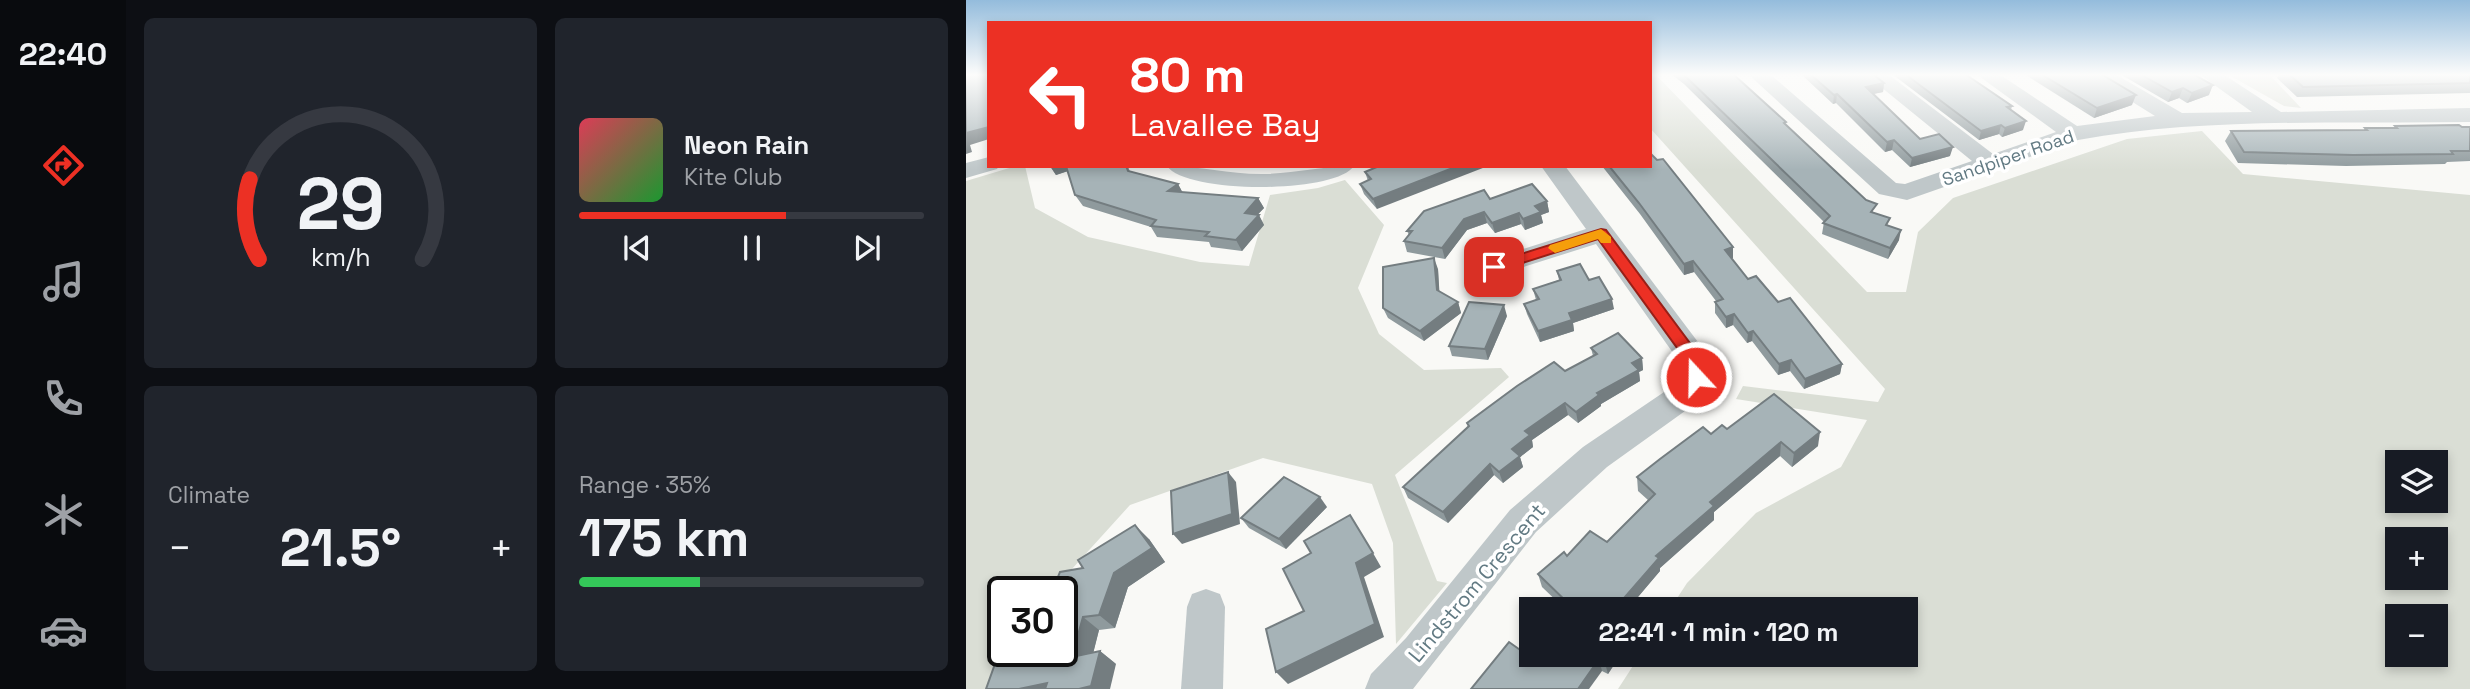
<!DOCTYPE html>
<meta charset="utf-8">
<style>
body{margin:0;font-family:"Space Grotesk",sans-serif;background:#20242c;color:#f1f3f6;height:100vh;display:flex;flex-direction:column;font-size:26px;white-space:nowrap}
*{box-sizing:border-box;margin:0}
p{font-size:23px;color:#9ea1a6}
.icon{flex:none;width:38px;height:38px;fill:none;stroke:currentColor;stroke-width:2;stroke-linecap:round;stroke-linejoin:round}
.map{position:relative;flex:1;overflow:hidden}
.panel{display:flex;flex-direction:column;gap:18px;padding:18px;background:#0d0f14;width:840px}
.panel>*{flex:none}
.hud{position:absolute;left:21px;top:21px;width:665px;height:147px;border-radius:0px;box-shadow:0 4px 10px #0003;background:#ec3024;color:#fff;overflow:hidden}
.fabs{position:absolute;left:1419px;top:450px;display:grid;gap:14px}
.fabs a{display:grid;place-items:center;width:63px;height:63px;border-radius:0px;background:#171b24;box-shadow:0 4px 10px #0003;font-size:35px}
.speed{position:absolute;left:21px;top:576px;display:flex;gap:14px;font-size:35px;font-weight:700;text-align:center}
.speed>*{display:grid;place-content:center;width:91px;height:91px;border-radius:50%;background:#171b24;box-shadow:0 4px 10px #0003;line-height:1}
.speed .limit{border:4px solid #111;border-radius:10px;background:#fff;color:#111}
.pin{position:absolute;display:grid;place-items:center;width:60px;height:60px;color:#fff;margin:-30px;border-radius:14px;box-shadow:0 4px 10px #0006}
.me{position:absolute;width:77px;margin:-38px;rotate:339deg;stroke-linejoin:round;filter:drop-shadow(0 0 5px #0008)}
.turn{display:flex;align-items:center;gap:24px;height:147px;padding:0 28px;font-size:32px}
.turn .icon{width:91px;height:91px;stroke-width:2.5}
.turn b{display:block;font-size:49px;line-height:60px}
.big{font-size:52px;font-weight:700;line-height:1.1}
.panel .card{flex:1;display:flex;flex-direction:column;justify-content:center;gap:10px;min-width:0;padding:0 24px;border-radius:10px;background:#20242c}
.panel .dial{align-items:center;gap:0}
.dial svg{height:182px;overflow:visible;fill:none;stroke:#363941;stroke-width:7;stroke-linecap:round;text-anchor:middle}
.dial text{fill:#f1f3f6;stroke:none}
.song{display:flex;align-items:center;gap:21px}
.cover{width:84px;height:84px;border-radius:10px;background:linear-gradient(135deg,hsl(350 70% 55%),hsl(130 70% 35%))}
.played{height:7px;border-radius:4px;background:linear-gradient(90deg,#ec3024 60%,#363941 60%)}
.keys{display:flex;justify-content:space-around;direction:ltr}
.heat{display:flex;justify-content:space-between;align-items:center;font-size:38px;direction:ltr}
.charge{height:10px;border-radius:5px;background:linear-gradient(90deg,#34c759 35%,#363941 0)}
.panel .tiles{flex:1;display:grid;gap:18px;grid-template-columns:repeat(2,1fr)}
.trip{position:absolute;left:553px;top:597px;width:399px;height:70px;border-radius:0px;background:#171b24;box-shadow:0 4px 10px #0003;font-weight:700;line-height:70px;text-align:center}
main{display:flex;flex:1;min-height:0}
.tab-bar{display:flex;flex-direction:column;width:126px;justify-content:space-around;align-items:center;background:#090b0e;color:#9ea1a6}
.tab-bar .icon{width:49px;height:49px}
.tab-bar .active{color:#ec3024}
.tab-bar b{font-size:32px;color:#f1f3f6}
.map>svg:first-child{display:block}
.green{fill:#daded5;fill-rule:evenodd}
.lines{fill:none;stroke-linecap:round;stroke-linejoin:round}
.minor{fill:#bfc7c9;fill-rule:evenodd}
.wall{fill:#8f9a9d}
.shaded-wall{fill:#747d80}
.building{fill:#a6b3b7;stroke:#747d80;stroke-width:2}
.route{fill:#ec3024;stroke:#991f17;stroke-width:2}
.slow{fill:#f59e0b}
.labels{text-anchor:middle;stroke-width:7;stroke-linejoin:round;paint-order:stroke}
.far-street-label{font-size:18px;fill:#627a83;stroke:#fff}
.street-label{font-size:21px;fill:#627a83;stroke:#fff}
</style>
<main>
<nav class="tab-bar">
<b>22:40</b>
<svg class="icon active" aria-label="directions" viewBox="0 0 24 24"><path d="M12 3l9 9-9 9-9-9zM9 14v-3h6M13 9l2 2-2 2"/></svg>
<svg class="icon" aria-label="music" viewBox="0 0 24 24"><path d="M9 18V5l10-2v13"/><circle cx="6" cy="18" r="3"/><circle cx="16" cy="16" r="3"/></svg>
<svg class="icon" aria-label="phone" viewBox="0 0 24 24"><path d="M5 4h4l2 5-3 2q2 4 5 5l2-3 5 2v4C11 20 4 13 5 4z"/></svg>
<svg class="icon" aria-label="climate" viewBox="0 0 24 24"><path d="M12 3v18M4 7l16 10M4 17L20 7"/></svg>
<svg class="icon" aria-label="car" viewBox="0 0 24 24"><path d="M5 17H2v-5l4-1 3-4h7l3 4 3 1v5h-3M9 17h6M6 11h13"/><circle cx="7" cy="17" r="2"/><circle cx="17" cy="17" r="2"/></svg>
</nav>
<section class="panel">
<div class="tiles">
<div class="card dial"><svg viewBox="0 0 100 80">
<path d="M14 69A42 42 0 1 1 86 69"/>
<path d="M14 69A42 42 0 0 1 10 34" stroke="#ec3024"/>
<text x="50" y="56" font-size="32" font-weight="700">29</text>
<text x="50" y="72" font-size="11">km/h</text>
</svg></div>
<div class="card">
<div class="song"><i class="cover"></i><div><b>Neon Rain</b><p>Kite Club</p></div></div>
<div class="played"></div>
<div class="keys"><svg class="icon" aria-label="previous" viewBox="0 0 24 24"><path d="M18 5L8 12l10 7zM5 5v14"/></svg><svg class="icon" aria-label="pause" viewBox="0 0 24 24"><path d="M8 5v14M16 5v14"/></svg><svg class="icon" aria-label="next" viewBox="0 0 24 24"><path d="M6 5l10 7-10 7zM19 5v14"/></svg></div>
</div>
<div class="card"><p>Climate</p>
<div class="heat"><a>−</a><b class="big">21.5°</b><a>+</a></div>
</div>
<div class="card"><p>Range · 35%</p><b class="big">175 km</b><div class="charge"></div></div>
</div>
</section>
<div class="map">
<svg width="1504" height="689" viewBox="0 0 1504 689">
<rect width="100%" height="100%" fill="#f9f9f6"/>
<!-- green -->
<g class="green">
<path d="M684 74H689L901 292H940L952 232 987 198 1161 139 1236 131 1277 174 1504 195V689H652L674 655 940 654V609H704L721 583 790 513 875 467 901 420 770 399 777 386 912 402 919 389 684 128ZM1432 462H1470V500H1432ZM1432 539H1470V578H1432ZM1432 616H1470V654H1432Z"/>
<path d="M1261 74H1303L1335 108 1318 106Z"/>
<path d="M50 166H59L69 208 122 237 234 262 283 266 304 195 352 188 379 180 418 225 392 288 413 334 458 370 535 368 543 377 429 475 471 581 481 583 430 644 427 543 406 484 297 458 164 505 86 591 37 592V651L22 689H0V181Z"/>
</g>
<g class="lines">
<!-- minor -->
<g class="minor">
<path d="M782 74H804L930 183 939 184 1006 161 899 74H922L1027 154 1090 132 1010 74H1033L1111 126 1189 116 1128 78 1125 74H1149L1216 113 1286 112 1233 74H1257L1315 112 1504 108V122C1376 124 1237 117 1112 140L941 200 913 194Z"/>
<path d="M23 157V166H33L31 169 0 178V163Z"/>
<path d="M201 166C234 166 263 174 295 174 326 174 355 166 388 166 369 194 220 194 201 166Z"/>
<path d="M575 166H599L738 350 745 377 726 406 641 467 570 532 447 689H399L405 674 440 638 544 510 617 447 704 388 714 375 712 360 630 244 529 276 519 273 515 267 519 261 620 229Z"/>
<path d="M240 589 254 594 259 607 257 689H215L221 607 226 594Z"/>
</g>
</g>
<!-- wall -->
<g class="wall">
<path d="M705 74H767L909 214 923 226 933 240 922 259 856 234 858 222 718 84Z"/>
<path d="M829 74H907L918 83 917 92 906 94 954 139 984 156 944 167 926 150 919 152 870 103 867 104 836 75 831 76Z"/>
<path d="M926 74H999L1046 106 1045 110 1057 130 1036 137 1033 134 1013 140Z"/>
<path d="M1058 74H1135L1166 105 1128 118Z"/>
<path d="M1154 74H1227L1243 95 1221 103 1213 98 1202 102Z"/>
<path d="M1313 74H1504V93L1331 97 1311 78Z"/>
<path d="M1429 126 1504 127V161L1481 162 1479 164 1380 166 1272 163 1259 141 1265 131 1398 130 1399 128H1428Z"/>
<path d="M84 166H162L164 172 212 184 216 192 292 198 298 208 292 214 298 225 276 251 245 247 243 242 191 237 185 227 117 206 109 195 102 171 90 175Z"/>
<path d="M413 166 411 209 398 194 394 184 402 181 399 172Z"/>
<path d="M636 166H684L767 258H765L782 279 812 302 876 364 874 374 838 389 824 371 812 375 786 341 781 343 767 325 760 328 749 313V302L750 301 728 272 718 275 674 214Z"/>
<path d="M524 199 581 201 583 212 575 215 577 223 559 230 555 224 529 233 521 223 501 230 479 259 441 252 438 241 443 235 441 231Z"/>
<path d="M472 269 473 292 492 302 495 313 458 341 422 318 417 308Z"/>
<path d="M591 271 623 280 648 309 607 323 608 331 574 342 561 314 558 304 570 300 567 289 593 280Z"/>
<path d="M541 316 522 360 486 356 483 346Z"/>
<path d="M625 348 676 358 677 370 673 372 674 381 635 404V406L612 423 602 415 566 440 567 447 554 457 557 467 537 483 528 475 482 523 442 498 437 487 502 427 501 423 627 356Z"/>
<path d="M761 429 852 446 826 467 814 456 748 512V520L694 568V571L668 601 677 606V609H599L576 587 572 574 601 556 641 542 682 500 672 491 671 477 745 434Z"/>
<path d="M361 507 320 549 283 528 275 518Z"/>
<path d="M183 539 199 562 162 587 149 628 133 630 127 653 134 651 150 664 96 651 117 568Z"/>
<path d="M566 654H655L642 674 636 671 564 657Z"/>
</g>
<!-- shaded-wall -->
<g class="shaded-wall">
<path d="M918 83 917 92 898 96 900 87Z"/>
<path d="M1247 85 1243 95 1221 103 1226 93Z"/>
<path d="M1217 88 1213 98 1202 102 1206 92Z"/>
<path d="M871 94 870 103 867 104 868 95Z"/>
<path d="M1170 95 1166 105 1128 118 1131 108Z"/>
<path d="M1060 121 1057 130 1036 137 1039 128Z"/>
<path d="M1035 125 1033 134 1013 140 1015 131Z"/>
<path d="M23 127V139L4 145 6 152 0 154V133Z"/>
<path d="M928 140 926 150 919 152 921 142Z"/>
<path d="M987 147 984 156 944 167 946 158Z"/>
<path d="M84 166H103L105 170 90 175Z"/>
<path d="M492 166H522L411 209 407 199Z"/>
<path d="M212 184 218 195 202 191Z"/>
<path d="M292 198 298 208 284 223 279 213Z"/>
<path d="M581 201 583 212 575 215 577 223 559 230 557 219 569 206Z"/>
<path d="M518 212 521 223 501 230 479 259 476 248 498 219Z"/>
<path d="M553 213 555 224 529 233 526 223Z"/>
<path d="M293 215 298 225 276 251 270 240Z"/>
<path d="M935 230 933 240 922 259 924 248Z"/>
<path d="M767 247V258L758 261 759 250Z"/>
<path d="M468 258 472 269 474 301 471 290Z"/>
<path d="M727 261 728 272 718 275V264Z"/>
<path d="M646 299 648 309 607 323 608 331 574 342 572 331 603 313Z"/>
<path d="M492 302 495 313 458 341 454 331Z"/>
<path d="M538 305 541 316 522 360 519 349Z"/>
<path d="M768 314 767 325 760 328V317Z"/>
<path d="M787 331 786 341 781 343 782 333Z"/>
<path d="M676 358 677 370 673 372 674 381 635 404V406L612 423 610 412 666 363Z"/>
<path d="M825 360 824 371 812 375 813 364Z"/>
<path d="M876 364 874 374 838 389 839 379Z"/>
<path d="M599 403 602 415 566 440 567 447 554 457 557 467 537 483 533 472 546 449 559 431Z"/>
<path d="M854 432 852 446 826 467 828 453Z"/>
<path d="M815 442 814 456 748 512V520L694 568V571L662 609 659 597 690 556 744 502Z"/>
<path d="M524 464 528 475 482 523 477 512Z"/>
<path d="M262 472 270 482 274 524 216 544 207 534Z"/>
<path d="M354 497 361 507 320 549 313 539Z"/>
<path d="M169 525 183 539 199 562 162 587 149 628 133 615 148 573Z"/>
<path d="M407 553 415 567 398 577 418 637 322 684 310 672 390 563Z"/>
<path d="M117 617 133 630 123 670 106 657Z"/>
<path d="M134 651 150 664 144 689H113Z"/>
<path d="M644 654H655L642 674 639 663Z"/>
<path d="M633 659 636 671 623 689H612Z"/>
<path d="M81 683 91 689H53Z"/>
</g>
<!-- building -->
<g class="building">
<path d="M0 74H23V127L0 133Z"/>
<path d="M717 74H767L820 122 818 123 900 200 911 204 905 212 924 218 920 225 935 230 924 248 857 223 864 216Z"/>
<path d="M844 74H907L918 83 900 87 954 139 973 134 987 147 946 158 928 140 921 142 871 94 868 95Z"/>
<path d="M939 74H999L1046 106 1041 107 1060 121 1039 128 1035 125 1015 131Z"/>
<path d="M1075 74H1135L1170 95 1131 108Z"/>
<path d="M1174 74H1227L1247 85 1226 93 1217 88 1206 92Z"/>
<path d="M1323 74H1504V83L1337 87Z"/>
<path d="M1493 125 1496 127H1504V151H1485L1487 154 1387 155 1278 152 1265 131 1401 130 1399 128H1431L1429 126Z"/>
<path d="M684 153 691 160 697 159 767 247 759 250 782 279 790 276 812 302 824 298 876 364 839 379 825 360 813 364 787 331 782 333 768 314 760 317 749 302 757 299 727 261 718 264 673 203 643 166H684Z"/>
<path d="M100 166H160L162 171 212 184 202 191 292 198 279 213 293 215 270 240 239 236 243 232 185 226 190 220 109 195Z"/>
<path d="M413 166H492L407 199 394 184 405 179 399 172Z"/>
<path d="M566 184 581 201 569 206 575 212 557 219 553 213 526 223 518 212 498 219 476 248 438 241 446 231H441L458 211 518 190 524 199Z"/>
<path d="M468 258 471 290 492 302 454 331 417 308V267Z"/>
<path d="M614 264 623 280 633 277 646 299 603 313 606 320 572 331 558 304 573 299 567 289 595 280 591 271Z"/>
<path d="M503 302 538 305 519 349 483 346Z"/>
<path d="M652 333 676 358 666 363 673 370 631 393 633 395 610 412 599 403 559 431 564 435 546 449 554 456 533 472 524 464 477 512 437 487 503 426 501 423 551 386 588 362 599 371 631 354 625 348Z"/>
<path d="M808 394 854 432 828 453 815 442 744 502 748 506 690 556 693 558 659 597 677 606 675 609H602L605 606 572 574 598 552 601 556 624 531 641 542 689 494 671 477 694 459 737 427 745 434 756 425 761 429Z"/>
<path d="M262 472 266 514 207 534 205 491Z"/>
<path d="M318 477 354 497 313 539 275 518Z"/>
<path d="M384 515 407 553 390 563 409 624 310 672 300 629 338 611 317 569 345 553 338 541Z"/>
<path d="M169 525 186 548 148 573 133 615 117 617 106 657 134 651 125 686 113 689H79L81 683 53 689H20L35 647H37V651H96V592H86L94 572 117 568 112 560Z"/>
<path d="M543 642 564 657 566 654H644L639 663 633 659 612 689H505Z"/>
</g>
<!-- sky -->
<linearGradient id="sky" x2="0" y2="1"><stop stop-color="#94bcdc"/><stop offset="0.44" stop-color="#fcfcfb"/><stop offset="1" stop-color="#fcfcfb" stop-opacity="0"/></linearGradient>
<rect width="1504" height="170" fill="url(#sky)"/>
<!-- route -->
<path class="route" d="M635 229 640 230 732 354 738 377 736 382H724L719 359 632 239 528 272 521 267 523 264Z"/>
<!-- slow -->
<path class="slow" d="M635 229 645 237V243H635L632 239 589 253 582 248 584 245Z"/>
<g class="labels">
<!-- far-street labels -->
<g class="far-street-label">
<text transform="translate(1042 158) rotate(-19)" y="6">Sandpiper Road</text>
</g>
<!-- street labels -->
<g class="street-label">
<text transform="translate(511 583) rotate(-50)" y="7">Lindstrom Crescent</text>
</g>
</g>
</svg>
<div class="fabs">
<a><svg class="icon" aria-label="layers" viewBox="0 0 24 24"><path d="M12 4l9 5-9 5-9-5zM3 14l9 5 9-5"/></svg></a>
<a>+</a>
<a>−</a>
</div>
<div class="speed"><div class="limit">30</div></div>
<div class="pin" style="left:528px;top:267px;background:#d93025"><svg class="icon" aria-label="arrive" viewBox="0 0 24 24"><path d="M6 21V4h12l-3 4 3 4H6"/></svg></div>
<svg class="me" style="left:730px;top:377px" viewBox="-20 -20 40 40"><circle r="17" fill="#ec3024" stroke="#fff" stroke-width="3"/><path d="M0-11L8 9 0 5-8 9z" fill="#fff"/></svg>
<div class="trip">22:41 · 1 min · 120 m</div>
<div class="hud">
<div class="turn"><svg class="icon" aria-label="left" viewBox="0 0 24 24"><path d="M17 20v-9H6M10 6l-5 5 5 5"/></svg><div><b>80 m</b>Lavallee Bay</div></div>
</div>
</div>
</main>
